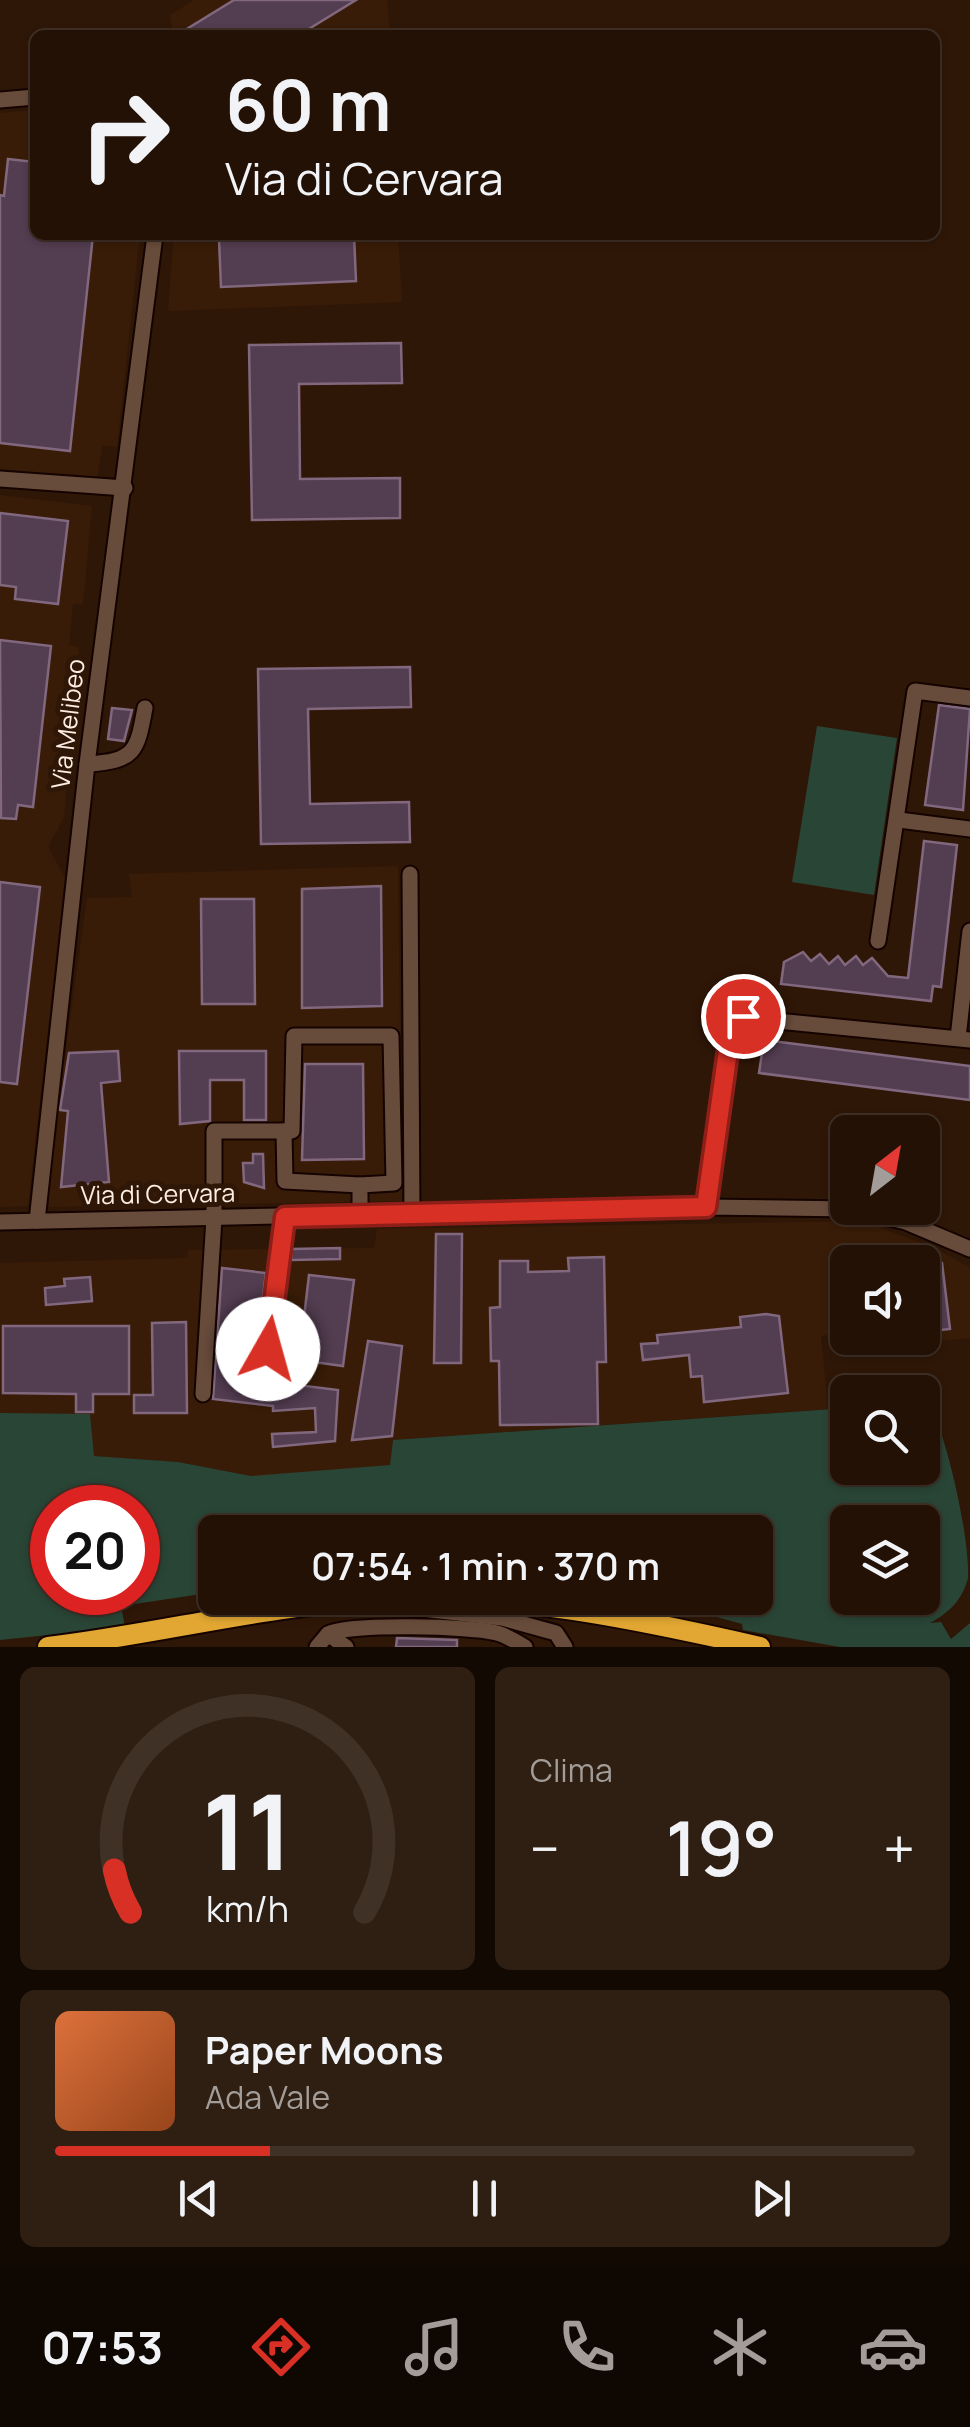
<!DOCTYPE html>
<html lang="it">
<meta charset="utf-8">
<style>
body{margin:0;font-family:Manrope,sans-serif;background:#2f1f13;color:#f1f3f6;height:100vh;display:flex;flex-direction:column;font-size:38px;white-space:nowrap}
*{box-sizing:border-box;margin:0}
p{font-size:32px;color:#a39d9a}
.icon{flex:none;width:55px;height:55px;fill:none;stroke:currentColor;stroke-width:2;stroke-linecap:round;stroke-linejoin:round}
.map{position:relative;height:1647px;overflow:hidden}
.sheet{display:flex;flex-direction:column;gap:20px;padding:20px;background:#130903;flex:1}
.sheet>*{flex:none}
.hud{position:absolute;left:30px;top:30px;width:910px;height:210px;border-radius:15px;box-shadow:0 2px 8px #0004,0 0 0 2px #403127;background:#231105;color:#f1f3f6;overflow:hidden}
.needle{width:65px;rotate:31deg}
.controls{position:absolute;left:830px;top:1115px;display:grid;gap:20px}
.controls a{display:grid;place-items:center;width:110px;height:110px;border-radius:15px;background:#231105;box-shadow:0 2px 8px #0004,0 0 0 2px #403127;font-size:50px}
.speed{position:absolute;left:30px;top:1485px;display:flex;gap:20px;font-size:50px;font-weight:700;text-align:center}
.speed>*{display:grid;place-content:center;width:130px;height:130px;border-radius:50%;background:#231105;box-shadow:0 2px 8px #0004,0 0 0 2px #403127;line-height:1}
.speed .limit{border:15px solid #d22;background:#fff;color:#111}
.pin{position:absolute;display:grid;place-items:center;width:85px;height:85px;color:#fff;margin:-42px;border:5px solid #fff;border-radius:50%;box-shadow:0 2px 10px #0007}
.me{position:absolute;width:110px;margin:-55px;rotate:7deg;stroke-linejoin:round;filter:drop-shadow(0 0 8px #0008)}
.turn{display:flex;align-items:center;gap:35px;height:210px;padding:0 30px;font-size:45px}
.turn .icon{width:130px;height:130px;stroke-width:2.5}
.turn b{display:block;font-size:70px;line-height:85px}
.big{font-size:75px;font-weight:600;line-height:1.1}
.sheet .widget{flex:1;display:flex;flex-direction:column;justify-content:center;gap:15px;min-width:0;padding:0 35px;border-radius:15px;background:#2f1f13}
.sheet .dial{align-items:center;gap:0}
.dial svg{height:260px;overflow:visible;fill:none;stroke:#403127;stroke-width:7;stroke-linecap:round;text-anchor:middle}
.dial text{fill:#f1f3f6;stroke:none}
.song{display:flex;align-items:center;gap:30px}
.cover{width:120px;height:120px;border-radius:15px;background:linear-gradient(135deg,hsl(20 70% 55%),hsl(20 70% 35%))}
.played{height:10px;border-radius:5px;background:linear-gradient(90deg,#d93025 25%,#403127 25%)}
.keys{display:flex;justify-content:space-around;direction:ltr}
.heat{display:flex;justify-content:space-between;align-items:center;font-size:55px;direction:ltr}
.sheet .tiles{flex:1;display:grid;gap:20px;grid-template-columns:1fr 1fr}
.widget:last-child{grid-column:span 2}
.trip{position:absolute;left:198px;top:1515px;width:575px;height:100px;border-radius:15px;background:#231105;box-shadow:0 2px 8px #0004,0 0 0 2px #403127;font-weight:600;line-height:100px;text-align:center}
.menu{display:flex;height:160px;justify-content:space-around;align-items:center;background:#0e0702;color:#a39d9a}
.menu .icon{width:70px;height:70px}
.menu .active{color:#d93025}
.menu b{font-size:45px;color:#f1f3f6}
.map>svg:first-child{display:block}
.built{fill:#391c07}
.green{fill:#294536;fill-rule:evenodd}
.building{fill:#533d51;stroke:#81687e;stroke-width:2.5}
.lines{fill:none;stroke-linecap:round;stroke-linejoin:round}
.minor-casing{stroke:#150300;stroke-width:19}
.highway-casing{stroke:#150300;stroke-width:24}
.minor{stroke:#684c3b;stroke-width:15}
.highway{stroke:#e1a732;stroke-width:20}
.route-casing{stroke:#8d1f18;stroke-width:25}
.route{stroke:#d93025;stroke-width:18}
.labels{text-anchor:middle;stroke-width:10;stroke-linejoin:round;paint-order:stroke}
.street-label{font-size:25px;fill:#feede3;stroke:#2f1707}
</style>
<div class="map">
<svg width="970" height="1647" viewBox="0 0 970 1647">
<rect width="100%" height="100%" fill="#2f1707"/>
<!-- built -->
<g class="built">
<path d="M194 0H387L390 35H173L170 15Z"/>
<path d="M35 110V235H140L117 447 102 445 97 480 0 469V113Z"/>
<path d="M174 235H398L402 302 168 311Z"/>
<path d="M0 495 92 506 83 604H73L69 645 79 647 64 817 48 847 65 878 28 1206 0 1207Z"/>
<path d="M398 866 402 1201 44 1207 87 898 132 897 129 874Z"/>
<path d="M863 1221 939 1250 970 1268V1338L878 1346 877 1338H922V1262H848L847 1332 821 1336 828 1409 393 1440 391 1465 285 1477 251 1476 178 1462 93 1456 0 1413V1263L187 1258 188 1250 374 1248 377 1229Z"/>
</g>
<!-- green -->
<g class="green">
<path d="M817 726 897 738 874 895 792 882Z"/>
<path d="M923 1404 930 1405C948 1440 970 1540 968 1578 962 1600 950 1612 930 1623L941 1622 951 1639 970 1623V1647H840L743 1630 742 1624 649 1598H755V1532H215V1592L121 1606 125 1627 0 1640V1413L90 1414 94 1456 178 1462 251 1476 390 1465 393 1440 847 1408 848 1468H922ZM52 1508H138V1592H52ZM848 1522H922V1598H848Z"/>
</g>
<!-- building -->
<g class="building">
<path d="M234 0H356L299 35H177Z"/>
<path d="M8 159 35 162V235H93L70 451 0 443V195L4 196Z"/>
<path d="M229 235H354L356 281 221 287 219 239Z"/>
<path d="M401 343 402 383 299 384 300 479 400 478V518L252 520 249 345Z"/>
<path d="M0 513 68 521 58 604 15 599 16 587 0 585Z"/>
<path d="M0 640 51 646 33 807 18 805 16 819 1 818Z"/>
<path d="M410 667 411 707 308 709 310 804 409 802 410 842 261 844 258 669Z"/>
<path d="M939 705 970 709 963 810 925 805Z"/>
<path d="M112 708 132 710 124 741 108 739Z"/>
<path d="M924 841 957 845 941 987 933 986 931 1001 781 984 784 962 803 952 811 961 820 954 829 964 838 956 845 965 856 956 863 965 872 958 888 976 908 978Z"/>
<path d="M0 882 40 887 17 1084 0 1082Z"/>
<path d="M381 886 382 1006 302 1008V889Z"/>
<path d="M201 899H254L255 1004H202Z"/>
<path d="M764 1040 970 1066V1100L759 1073Z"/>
<path d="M118 1051 120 1081 101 1083 109 1182 61 1187 68 1111 60 1110 69 1053Z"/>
<path d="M179 1051H266V1120H244V1080H210V1121L180 1124Z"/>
<path d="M305 1064H363L364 1159 302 1160Z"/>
<path d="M253 1154H263L264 1188 244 1182 243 1163H253Z"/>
<path d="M436 1234H462L461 1363H434Z"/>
<path d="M340 1248V1259L291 1260 292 1249Z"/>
<path d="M604 1257 606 1362H597L598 1424 500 1425 499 1361H491L490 1308 500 1307V1261H528V1272L569 1271 568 1258Z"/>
<path d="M942 1263 950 1329 922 1332V1265Z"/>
<path d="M222 1268 266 1273 256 1347 260 1358 257 1380 338 1390 335 1441 273 1447 272 1434 316 1432 315 1408 273 1411V1406L213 1399Z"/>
<path d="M309 1275 354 1280 343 1366 299 1360Z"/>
<path d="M90 1277 92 1301 46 1305 45 1288 65 1286 64 1279Z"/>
<path d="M766 1314 779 1316 788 1393 704 1402 702 1376 691 1377 689 1355 643 1360 641 1344 658 1343 657 1335 741 1327 740 1317Z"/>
<path d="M186 1322 187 1413H134V1395H153L152 1323Z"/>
<path d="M3 1326H129V1394H93V1412H76V1394L3 1393Z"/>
<path d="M368 1341 402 1346 392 1436 352 1440Z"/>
<path d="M397 1638 457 1640V1647H396Z"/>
</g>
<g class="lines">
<defs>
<g id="minor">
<path d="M0 100 35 97"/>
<path d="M0 479 125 488"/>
<path d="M87 764C135 761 137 752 145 708"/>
<path d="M899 820 970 829"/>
<path d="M410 874 412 1215"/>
<path d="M878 941 915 691 970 698"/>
<path d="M958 1038 970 931"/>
<path d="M284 1131 285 1181 360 1185"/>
<path d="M706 1207 731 1029 737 1017 970 1040"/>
<path d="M37 1221 87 764 155 235"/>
<path d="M0 1222 706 1207 852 1209 906 1222 970 1249"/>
<path d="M267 1349 285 1217"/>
<path d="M203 1394 214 1218V1131H292L294 1036H391L394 1183 360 1185V1216"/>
<path d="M396 1606 502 1618 556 1633 565 1647"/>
<path d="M328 1634C347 1623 473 1626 497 1633 507 1636 517 1642 525 1647"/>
<path d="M317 1647 328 1634 346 1647"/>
</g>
<path id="highway" d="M48 1647C158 1634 267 1605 378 1599 509 1592 633 1618 760 1647"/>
</defs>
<!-- minor casing -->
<use href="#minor" class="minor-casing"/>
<!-- highway casing -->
<use href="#highway" class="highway-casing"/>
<!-- minor -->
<use href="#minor" class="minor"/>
<!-- highway -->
<use href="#highway" class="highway"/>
</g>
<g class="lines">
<defs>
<path id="route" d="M268 1349 285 1217 706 1207 731 1029 734 1020 743 1016"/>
</defs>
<!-- route casing -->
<use href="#route" class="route-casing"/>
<!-- route -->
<use href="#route" class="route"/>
</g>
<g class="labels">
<!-- street labels -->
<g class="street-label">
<text transform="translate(68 724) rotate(-83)" y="9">Via Melibeo</text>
<text transform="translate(158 1194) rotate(-1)" y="9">Via di Cervara</text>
</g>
</g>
</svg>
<div class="controls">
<a><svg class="needle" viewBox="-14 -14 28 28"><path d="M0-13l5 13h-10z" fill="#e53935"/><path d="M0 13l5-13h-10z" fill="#a39d9a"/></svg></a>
<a><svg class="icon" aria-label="sound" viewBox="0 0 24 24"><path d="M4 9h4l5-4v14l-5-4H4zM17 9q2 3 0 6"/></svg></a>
<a><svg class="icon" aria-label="search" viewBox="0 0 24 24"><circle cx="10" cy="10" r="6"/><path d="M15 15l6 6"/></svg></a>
<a><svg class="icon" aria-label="layers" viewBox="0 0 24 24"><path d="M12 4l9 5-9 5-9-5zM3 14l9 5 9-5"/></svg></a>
</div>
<div class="speed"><div class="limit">20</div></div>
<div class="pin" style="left:743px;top:1016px;background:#d93025"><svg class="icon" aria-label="arrive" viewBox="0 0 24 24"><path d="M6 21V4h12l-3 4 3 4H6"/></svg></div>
<svg class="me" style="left:268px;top:1349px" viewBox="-20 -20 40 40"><circle r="19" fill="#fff"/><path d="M0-13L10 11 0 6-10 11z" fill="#d93025"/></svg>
<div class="trip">07:54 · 1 min · 370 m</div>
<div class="hud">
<div class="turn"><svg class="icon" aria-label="right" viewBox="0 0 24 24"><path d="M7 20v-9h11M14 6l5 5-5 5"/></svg><div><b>60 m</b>Via di Cervara</div></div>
</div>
</div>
<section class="sheet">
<div class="tiles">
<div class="widget dial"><svg viewBox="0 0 100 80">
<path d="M14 69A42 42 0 1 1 86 69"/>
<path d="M14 69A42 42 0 0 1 9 56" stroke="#d93025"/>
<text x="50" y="56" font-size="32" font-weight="700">11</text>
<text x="50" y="72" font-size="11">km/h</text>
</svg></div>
<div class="widget"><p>Clima</p>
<div class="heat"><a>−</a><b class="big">19°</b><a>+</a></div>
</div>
<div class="widget">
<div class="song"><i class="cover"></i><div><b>Paper Moons</b><p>Ada Vale</p></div></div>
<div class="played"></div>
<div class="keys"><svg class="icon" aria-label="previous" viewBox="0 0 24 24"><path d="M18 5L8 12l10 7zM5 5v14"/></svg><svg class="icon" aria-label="pause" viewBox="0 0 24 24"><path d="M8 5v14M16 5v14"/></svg><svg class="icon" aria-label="next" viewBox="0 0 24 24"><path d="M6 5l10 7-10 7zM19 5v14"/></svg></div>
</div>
</div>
</section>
<nav class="menu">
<b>07:53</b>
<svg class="icon active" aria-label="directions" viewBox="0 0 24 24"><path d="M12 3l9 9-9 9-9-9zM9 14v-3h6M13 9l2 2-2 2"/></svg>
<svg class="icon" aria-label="music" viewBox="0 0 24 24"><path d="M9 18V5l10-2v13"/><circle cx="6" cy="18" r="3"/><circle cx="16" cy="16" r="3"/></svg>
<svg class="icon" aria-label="phone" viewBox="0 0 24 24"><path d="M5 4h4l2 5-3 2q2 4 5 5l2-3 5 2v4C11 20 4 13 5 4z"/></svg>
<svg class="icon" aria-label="climate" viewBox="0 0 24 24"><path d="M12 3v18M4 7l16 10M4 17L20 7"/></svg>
<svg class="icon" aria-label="car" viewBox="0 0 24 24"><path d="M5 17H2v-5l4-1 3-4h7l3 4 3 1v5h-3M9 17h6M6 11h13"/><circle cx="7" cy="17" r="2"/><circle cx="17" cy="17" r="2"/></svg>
</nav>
